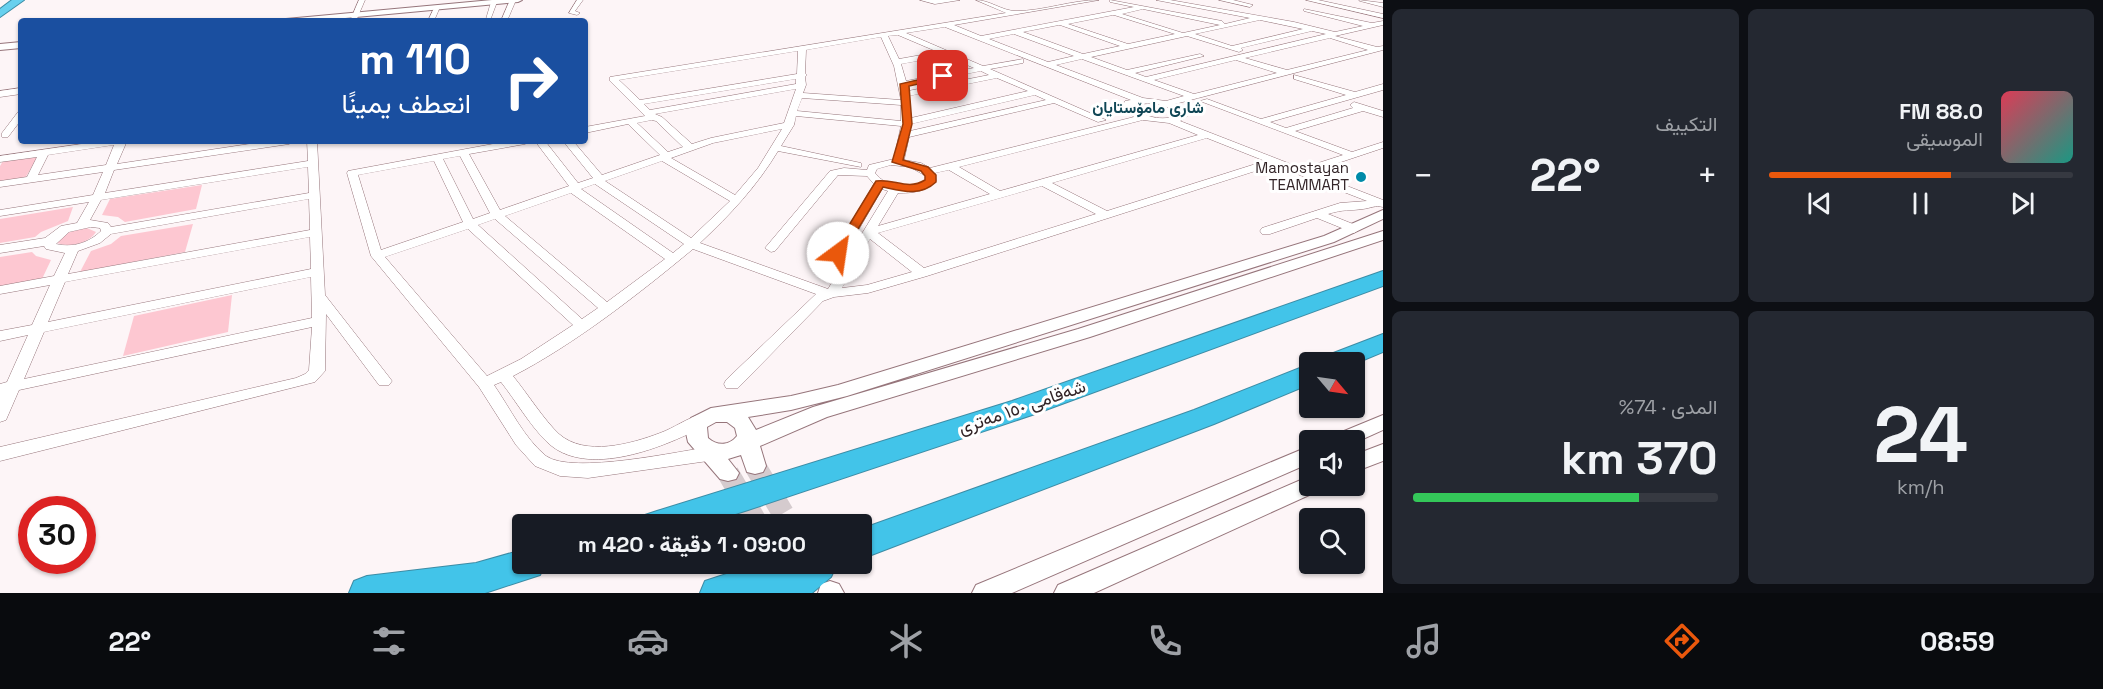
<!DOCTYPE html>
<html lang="ar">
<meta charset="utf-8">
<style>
body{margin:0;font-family:"Space Grotesk",Vazirmatn,sans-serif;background:#242831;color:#f1f3f6;direction:rtl;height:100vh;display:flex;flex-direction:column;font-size:22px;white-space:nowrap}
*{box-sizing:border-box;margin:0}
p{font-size:20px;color:#9ea1a6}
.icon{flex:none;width:33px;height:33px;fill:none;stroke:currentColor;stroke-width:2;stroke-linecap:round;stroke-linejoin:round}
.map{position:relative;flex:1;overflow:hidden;direction:ltr}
.sheet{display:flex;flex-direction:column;gap:9px;padding:9px;background:#0d0f14;width:720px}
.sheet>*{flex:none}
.banner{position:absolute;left:18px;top:18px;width:570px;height:126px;border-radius:6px;box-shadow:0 2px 4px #0004;direction:rtl;background:#1a4fa0;color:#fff;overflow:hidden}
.needle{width:39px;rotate:119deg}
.tools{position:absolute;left:1299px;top:352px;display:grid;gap:12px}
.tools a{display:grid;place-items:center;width:66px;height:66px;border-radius:6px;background:#171b24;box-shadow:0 2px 4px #0004;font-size:30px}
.speed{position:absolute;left:18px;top:496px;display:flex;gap:12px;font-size:30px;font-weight:700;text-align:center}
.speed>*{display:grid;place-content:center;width:78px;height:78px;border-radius:50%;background:#171b24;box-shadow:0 2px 4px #0004;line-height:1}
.speed .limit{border:9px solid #d22;background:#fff;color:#111}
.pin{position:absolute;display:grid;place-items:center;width:51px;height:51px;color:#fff;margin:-26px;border-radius:12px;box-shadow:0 3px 9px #0006}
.me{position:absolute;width:66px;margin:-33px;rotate:31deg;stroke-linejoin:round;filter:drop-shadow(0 0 4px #0008)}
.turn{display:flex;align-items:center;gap:21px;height:126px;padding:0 18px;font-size:27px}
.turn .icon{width:78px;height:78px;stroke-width:2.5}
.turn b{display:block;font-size:42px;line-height:51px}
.big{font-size:45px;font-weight:800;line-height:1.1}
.sheet .widget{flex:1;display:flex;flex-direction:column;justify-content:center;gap:9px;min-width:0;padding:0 21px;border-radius:9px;background:#242831}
.sheet .dial{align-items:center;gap:0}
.dial b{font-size:78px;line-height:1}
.song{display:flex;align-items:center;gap:18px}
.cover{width:72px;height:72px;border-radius:9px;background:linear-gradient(135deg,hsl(350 70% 55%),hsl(170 70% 35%))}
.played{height:6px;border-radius:3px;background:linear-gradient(90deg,#ea580c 60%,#363941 60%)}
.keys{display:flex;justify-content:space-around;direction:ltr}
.heat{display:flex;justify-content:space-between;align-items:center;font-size:33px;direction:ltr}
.charge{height:9px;border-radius:4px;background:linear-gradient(90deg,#34c759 74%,#363941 0)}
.sheet .tiles{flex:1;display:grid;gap:9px;grid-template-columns:repeat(2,1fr)}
.trip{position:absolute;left:512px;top:514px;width:360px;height:60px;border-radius:6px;background:#171b24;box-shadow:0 2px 4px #0004;font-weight:800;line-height:60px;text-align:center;direction:rtl}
.tabs{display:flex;height:96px;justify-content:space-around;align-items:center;background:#090b0e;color:#9ea1a6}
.tabs .icon{width:42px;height:42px}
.tabs .current{color:#ea580c}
.tabs b{font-size:27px;color:#f1f3f6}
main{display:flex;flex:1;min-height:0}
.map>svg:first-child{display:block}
.green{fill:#fdc7d1}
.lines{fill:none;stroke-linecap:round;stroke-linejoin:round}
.tertiary-tunnel{stroke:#d5cbce;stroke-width:22;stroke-dasharray:22 11;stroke-linecap:butt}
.minor-casing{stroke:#96757b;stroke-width:1}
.tertiary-casing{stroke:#96757b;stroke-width:2}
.trunk-casing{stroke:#3d8ca5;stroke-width:2}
.motorway-casing{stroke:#3d8ca5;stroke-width:2}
.minor{fill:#fff;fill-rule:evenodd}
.tertiary{fill:#fff;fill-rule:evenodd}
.trunk{fill:#68d0ee;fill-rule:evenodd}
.motorway{fill:#42c4e9;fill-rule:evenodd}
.route{fill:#ea580c;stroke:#983908;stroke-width:1.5}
.poi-dot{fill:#008ba9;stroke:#fff;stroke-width:2}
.labels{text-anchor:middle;stroke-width:6;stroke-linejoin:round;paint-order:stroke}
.far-poi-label{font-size:15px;fill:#332528;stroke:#fff;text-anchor:end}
.far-neighbourhood-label{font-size:16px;font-weight:bold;fill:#0f4655;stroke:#fff}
.street-label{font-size:18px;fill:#332528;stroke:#fff}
</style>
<main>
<section class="sheet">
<div class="tiles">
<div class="widget">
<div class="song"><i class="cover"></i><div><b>88.0 FM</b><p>الموسيقى</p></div></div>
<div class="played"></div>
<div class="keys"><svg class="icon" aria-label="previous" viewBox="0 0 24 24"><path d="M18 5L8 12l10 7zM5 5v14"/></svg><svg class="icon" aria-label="pause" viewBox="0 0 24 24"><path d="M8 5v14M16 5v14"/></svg><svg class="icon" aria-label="next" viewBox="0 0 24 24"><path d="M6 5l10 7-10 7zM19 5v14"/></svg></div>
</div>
<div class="widget"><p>التكييف</p>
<div class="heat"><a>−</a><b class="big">22°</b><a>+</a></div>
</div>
<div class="widget dial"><b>24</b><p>km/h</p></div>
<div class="widget"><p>المدى · 74%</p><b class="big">370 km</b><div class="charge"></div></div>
</div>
</section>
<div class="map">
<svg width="1383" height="593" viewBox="0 0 1383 593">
<rect width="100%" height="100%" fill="#fdf5f7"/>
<!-- green -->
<g class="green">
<path d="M38 157 25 178 0 181V166L3 161Z"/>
<path d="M202 185 196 209 125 222 118 217 102 215 110 199Z"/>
<path d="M73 207 68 221 41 232 35 237 0 243V219Z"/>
<path d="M193 224 185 252 80 272 91 251 111 244 121 236Z"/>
<path d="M87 228 96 232C89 243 70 248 57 243L68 232Z"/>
<path d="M32 252 36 256 51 260 42 279 0 287V257Z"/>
<path d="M232 295 228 332 123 356 134 316Z"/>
</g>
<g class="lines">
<!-- tertiary-tunnel -->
<g class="tertiary-tunnel">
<path d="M755 466 790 525"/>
<path d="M728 473 758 525"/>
</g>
<defs>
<g id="minor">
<path d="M359 0H365L356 21H350Z"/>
<path d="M494 0 497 2 491 18 486 19 491 2Z"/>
<path d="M510 0H516L507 21H501Z"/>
<path d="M577 0H583L575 11 580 13 577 15 569 13Z"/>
<path d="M920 0H960L935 4Z"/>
<path d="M976 0C990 0 1002 11 1016 11 1044 11 1071 0 1099 0L954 25 981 36 1134 7 1110 2V0L1222 21 1225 24 1250 18 1156 0H1170L1294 22 1335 32 1363 26 1304 11V9L1372 23 1383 21V25L1335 36 1377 47 1383 46V50L1175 104 1188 116 1180 121 1383 200V207C1375 205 1371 208 1363 209 1349 211 1344 209 1328 214L1358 226 1360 229 1354 233 1317 218 1270 234H1262L1260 231 1262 228 1340 203 1367 201 1274 165 927 276 868 293 834 297 823 301 738 388H726L724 384 726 380 816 294 693 249C640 293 575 344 513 376 527 393 544 420 559 434 585 457 631 444 660 433 674 428 687 418 702 414L708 416 710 420 708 424C668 446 585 481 546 441 529 424 516 401 501 382L494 385C510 408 524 438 546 456 572 475 680 451 715 446L721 448 724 453 721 458 715 460 588 478 560 476 535 466 516 445 479 387 371 256 347 173 348 171 509 141H530L525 144 469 154 500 210 569 186 535 141H545L578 183 593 178 563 141H573L602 175 660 155 628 124 585 133V127L645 116 610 81V77L1006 13ZM1143 9 1220 25 1183 33 1122 14ZM1113 15H1114L1175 34 1128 44 1068 24ZM1260 20 1303 29 1232 46 1195 34ZM1059 25H1060L1120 46 1083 54 1023 32ZM945 27 1131 100 1125 101 1122 107 1134 117 930 168 921 163 904 160 909 137 1054 103 1098 122 1106 120 990 69 1023 63V59L983 66 906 33ZM1312 31 1326 34 1146 77 1135 73 1204 56 1200 54 1127 70 1091 57 1187 36 1239 52 1243 50 1241 48ZM1014 34 1074 56 1048 62 989 39ZM898 35 938 52 899 59 888 36ZM881 37 894 66 901 100 803 93 806 85 805 77 807 75 805 73 806 50ZM1330 38 1368 50 1287 70 1245 58ZM798 51 797 74 640 100 619 80ZM946 56 974 68 906 81 901 64ZM1082 59 1184 96 1166 101 1143 98 1056 65ZM1236 60 1277 73 1194 94 1154 80ZM981 71 989 75 908 91 907 86ZM997 78 1028 91 911 118 909 96ZM796 79V84L650 110 644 104ZM796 89 784 123 711 138 692 144 662 117 655 114ZM1035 95 1046 100 910 131 911 124ZM802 98 901 105V121L797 111ZM1136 104C1152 103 1167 103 1178 115 1163 122 1143 117 1131 106ZM796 116 901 126 894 159 869 165 867 170 844 168 830 171 765 248 771 252 775 251 838 175 867 176 874 184 822 271 823 274H833L882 189 888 191 828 289 700 243C730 215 757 186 778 151L861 167V163L781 146 794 125ZM652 120 656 121 683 147 668 152 637 123ZM1143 120 1169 123 1198 135 1000 191 959 167ZM782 129 758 168 735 195 671 158 713 143ZM1207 138 1265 161 1107 211 1052 183ZM460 156 490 213 473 219 443 159ZM434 161 463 222 381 250 358 175ZM662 161 730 201 691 238 605 181ZM891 165 910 167 926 176V180C911 190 886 188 875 173L877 169ZM949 170 990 194 878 226 898 193C912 193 926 192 936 181L935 173ZM595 184 684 244 673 253 581 189ZM1042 186 1096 214 924 268 878 233ZM571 193 665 259 607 302 505 216ZM495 219 598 308 582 319 478 225ZM468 229 573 325 521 359 487 376 385 257ZM870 239 912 272 867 285 842 288Z"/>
<path d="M1219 0H1233L1253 5 1250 7Z"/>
<path d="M1306 0H1318L1383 14V18Z"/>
<path d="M1359 0 1383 3V7L1360 1Z"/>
<path d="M435 6 440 7 434 21H428Z"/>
<path d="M1294 75 1355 92 1383 84V90L1270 122 1286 128 1353 108 1350 105 1354 102 1383 111V117L1363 111 1295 131 1352 152 1383 142V148L1317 170H1309V166L1343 155 1200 101 1207 99 1261 119 1346 95 1294 79Z"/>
<path d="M21 88V94L0 97V91Z"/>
<path d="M21 111V120L8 137H2V133L18 112Z"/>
<path d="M102 141H127L117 164 269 141H294L289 144 114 170 105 193 308 161 307 141H317L325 295 389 377 392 381 389 385H379L326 314 325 371 315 382 0 461V447L296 378 305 374 309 370 312 327 19 390 6 420 0 422V384L7 382 28 335 0 341V331L32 325 50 285 0 294V286L54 276 65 253 46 249 44 246 0 253V245L45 238 61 226 77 223 89 202 0 216V210L93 195 103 172 0 187V181L27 177 37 157 0 162V156ZM114 145 106 165 38 175 48 155ZM308 167 309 193 111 227 108 223 90 220 101 200ZM309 199 310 230 68 274 78 251 100 243 111 234ZM91 227 100 228 101 231C89 243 72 248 56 244L69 232ZM310 237 311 269 48 322 65 282ZM311 277 312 318 24 379 44 332Z"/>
</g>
<g id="tertiary">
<path d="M492 0H522L518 2 313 21H282L286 19Z"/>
<path d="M21 42V48L0 50V44Z"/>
<path d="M1383 210V219L1334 242 847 396 791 410 748 417 756 430 813 407 1078 329 1383 231V240L1090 337 827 417 760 446 766 466 763 472 755 474 747 472 741 455 728 459 739 473 736 479 728 481 720 479 688 442 686 433 691 418 711 408 791 396 838 385 1324 236ZM716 422H727L735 428 737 436C729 446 717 446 708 438L707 427Z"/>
<path d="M1383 415V430L1354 443V441H1329L1332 436Z"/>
<path d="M1383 444V461L1354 472V455Z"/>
<path d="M1310 446V463L1012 593H972L976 585Z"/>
<path d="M1310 476V486H1321L1318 491 1094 593H1054L1058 585Z"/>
<path d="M830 581 839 584 844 593H818L821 584Z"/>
</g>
<path id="trunk" d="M12 0H24L0 17V9Z"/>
<g id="motorway">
<path d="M1383 271V286L1032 415 748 510 701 525H640L645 515 657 511 1012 401Z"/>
<path d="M1383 334V352L1354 364 1320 363 1323 357Z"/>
<path d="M1310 364V384L1214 424 861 559V529L1194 410Z"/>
<path d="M522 550V564H545L540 575 485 593H349L354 581 367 576 476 563Z"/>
<path d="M757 564H835L836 566 831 577 812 593H700L705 581Z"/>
</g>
</defs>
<!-- minor casing -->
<use href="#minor" class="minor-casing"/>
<!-- tertiary casing -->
<use href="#tertiary" class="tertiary-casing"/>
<!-- trunk casing -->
<use href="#trunk" class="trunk-casing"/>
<!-- motorway casing -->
<use href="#motorway" class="motorway-casing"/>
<!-- minor -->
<use href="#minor" class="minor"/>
<!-- tertiary -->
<use href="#tertiary" class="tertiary"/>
<!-- trunk -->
<use href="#trunk" class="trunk"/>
<!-- motorway -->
<use href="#motorway" class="motorway"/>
</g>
<!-- route -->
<path class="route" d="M943 74H946V78L909 86 912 124 903 160 928 167 936 175V182C920 197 902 191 883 187L842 256H834L832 253 876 181C894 178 907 191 925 180V176L921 171 892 162 903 124 900 84Z"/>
<!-- markers -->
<circle class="poi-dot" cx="1361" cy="177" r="6"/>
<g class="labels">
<!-- far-poi labels -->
<g class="far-poi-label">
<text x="1349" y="173">Mamostayan<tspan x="1349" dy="17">TEAMMART</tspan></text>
</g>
<!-- far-neighbourhood labels -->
<g class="far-neighbourhood-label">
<text x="1148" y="113">شاری مامۆستایان</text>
</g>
<!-- street labels -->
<g class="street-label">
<text transform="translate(1022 407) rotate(-19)" y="6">شەقامی ١٥٠ مەتری</text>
</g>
</g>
</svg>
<div class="tools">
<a><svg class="needle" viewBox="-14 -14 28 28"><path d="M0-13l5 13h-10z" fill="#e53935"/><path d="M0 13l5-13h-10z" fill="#9ea1a6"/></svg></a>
<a><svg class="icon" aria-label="sound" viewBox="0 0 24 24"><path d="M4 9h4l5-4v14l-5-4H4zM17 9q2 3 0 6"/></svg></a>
<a><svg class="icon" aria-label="search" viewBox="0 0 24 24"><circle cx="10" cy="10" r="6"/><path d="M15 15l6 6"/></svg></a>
</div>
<div class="speed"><div class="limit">30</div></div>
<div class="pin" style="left:943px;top:76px;background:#d93025"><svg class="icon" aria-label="arrive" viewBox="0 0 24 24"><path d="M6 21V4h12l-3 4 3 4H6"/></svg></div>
<svg class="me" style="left:838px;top:253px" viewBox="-20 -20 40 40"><circle r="19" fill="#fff"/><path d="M0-13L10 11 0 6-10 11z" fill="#ea580c"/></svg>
<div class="trip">09:00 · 1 دقيقة · 420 m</div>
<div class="banner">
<div class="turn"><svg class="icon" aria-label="right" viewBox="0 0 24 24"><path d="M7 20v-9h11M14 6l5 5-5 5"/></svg><div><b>110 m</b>انعطف يمينًا</div></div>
</div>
</div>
</main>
<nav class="tabs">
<b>08:59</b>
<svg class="icon current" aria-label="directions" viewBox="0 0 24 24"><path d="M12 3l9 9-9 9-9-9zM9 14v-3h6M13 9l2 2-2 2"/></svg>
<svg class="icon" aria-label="music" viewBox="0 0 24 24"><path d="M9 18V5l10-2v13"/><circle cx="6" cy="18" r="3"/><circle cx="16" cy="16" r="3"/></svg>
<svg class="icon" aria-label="phone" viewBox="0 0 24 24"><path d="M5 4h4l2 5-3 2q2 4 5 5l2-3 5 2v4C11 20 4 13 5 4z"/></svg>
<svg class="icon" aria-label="climate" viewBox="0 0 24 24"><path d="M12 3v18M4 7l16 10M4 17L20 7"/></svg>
<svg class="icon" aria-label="car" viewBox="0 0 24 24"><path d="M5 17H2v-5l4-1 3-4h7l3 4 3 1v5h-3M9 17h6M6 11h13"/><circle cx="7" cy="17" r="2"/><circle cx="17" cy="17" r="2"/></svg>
<svg class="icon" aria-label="filters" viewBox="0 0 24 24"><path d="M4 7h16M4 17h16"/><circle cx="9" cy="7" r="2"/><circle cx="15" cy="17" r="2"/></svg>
<b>22°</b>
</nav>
